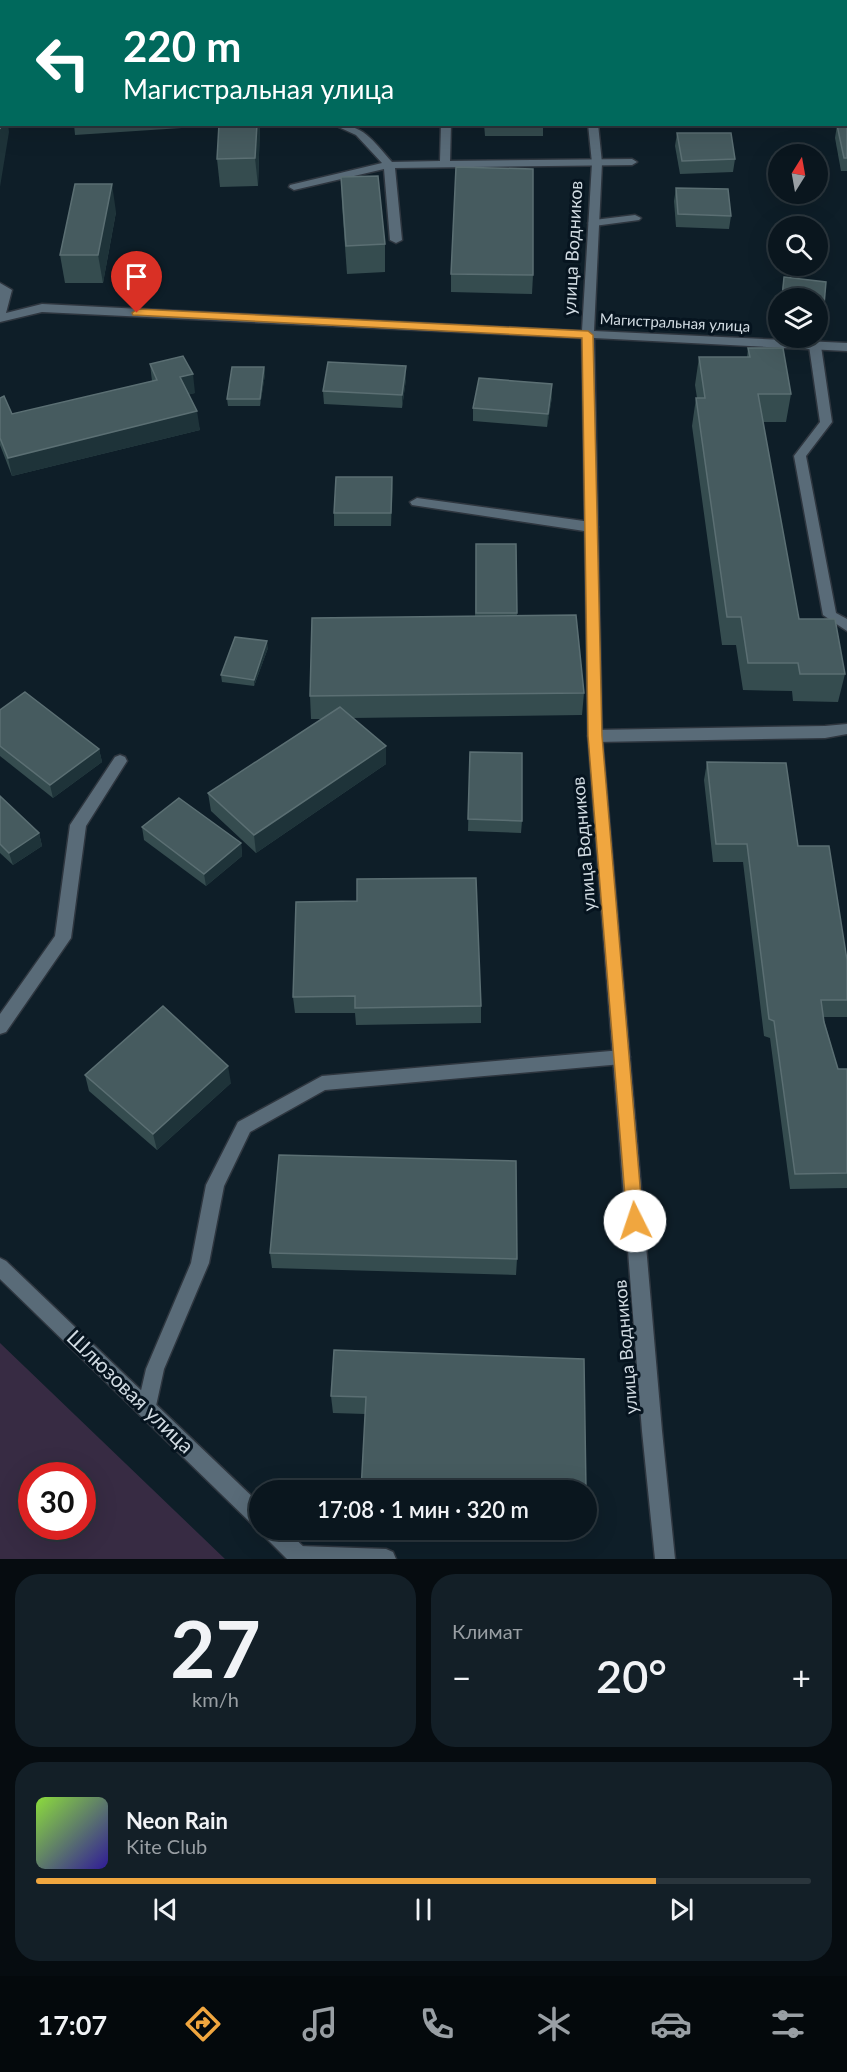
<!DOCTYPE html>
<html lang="ru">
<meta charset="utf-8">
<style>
body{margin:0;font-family:Lato,sans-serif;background:#131f27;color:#f1f3f6;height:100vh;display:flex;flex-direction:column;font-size:22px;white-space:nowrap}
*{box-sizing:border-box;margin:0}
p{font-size:20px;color:#999fa4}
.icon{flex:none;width:33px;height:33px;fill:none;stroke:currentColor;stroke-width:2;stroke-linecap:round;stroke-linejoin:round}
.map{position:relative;height:1559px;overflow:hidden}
.drawer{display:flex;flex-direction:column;gap:15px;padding:15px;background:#060c10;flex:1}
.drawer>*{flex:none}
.hud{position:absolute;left:0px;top:0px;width:848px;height:126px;box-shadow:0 6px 24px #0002,0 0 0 2px #2a353c;background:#00695c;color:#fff;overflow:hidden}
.needle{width:39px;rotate:11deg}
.buttons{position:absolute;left:768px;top:144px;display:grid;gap:12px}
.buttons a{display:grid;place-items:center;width:60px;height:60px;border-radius:50%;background:#0a161e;box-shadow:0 6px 24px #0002,0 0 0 2px #2a353c;font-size:30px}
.speed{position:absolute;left:18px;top:1462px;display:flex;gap:12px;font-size:30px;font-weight:700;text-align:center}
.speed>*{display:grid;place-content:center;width:78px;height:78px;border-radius:50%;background:#0a161e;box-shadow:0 6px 24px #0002,0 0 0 2px #2a353c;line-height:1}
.speed .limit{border:9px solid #d22;background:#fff;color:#111}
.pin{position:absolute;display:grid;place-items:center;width:51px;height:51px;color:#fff;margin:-62px -26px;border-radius:50% 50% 50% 0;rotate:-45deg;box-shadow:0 0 6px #0007}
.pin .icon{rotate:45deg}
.me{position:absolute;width:66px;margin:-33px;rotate:356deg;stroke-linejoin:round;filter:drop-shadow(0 0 4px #0008)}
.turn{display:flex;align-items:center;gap:21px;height:126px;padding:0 24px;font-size:27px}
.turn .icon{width:78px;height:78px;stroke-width:2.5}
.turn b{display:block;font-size:42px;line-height:51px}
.big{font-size:45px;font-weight:600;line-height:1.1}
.drawer .widget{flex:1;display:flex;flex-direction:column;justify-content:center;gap:9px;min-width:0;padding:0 21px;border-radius:24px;background:#131f27}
.drawer .dial{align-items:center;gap:0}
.dial b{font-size:78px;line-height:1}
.song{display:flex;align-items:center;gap:18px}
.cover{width:72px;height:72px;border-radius:9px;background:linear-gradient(135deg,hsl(90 70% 55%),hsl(250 70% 35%))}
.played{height:6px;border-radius:3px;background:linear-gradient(90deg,#f0a63f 80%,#2a353c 80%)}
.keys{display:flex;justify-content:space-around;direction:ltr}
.heat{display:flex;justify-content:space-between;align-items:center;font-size:33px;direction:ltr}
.drawer .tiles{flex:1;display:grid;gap:15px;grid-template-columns:1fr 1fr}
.widget:last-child{grid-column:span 2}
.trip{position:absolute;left:249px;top:1480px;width:348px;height:60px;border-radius:30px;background:#0a161e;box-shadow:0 6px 24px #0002,0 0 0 2px #2a353c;font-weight:600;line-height:60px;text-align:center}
.tabs{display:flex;height:96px;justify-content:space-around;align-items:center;background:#04090c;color:#999fa4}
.tabs .icon{width:42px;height:42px}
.tabs .current{color:#f0a63f}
.tabs b{font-size:27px;color:#f1f3f6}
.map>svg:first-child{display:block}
.green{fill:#372b43;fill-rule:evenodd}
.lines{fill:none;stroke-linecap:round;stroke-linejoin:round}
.lane-casing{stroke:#2e363f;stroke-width:3}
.street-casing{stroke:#2e363f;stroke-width:3}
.lane{fill:#596b78;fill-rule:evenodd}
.street{fill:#596b78;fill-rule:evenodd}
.wall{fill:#354c4f}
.shaded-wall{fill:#1e3339}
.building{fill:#465b5f;stroke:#5b6f73;stroke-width:1.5}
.route{fill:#f0a63f;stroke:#9c6c29;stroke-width:1.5}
.labels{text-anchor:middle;stroke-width:6;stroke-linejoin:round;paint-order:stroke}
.far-street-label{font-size:15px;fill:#d1dbe2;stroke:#06141f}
.street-label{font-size:18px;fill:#d1dbe2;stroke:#06141f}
.near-street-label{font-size:21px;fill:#d1dbe2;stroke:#06141f}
</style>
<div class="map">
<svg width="847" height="1559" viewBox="0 0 847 1559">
<rect width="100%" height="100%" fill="#0e1e28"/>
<!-- green -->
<path class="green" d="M0 1343 225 1559H0ZM32 1476H82V1527H32Z"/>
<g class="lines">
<defs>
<g id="lane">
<rect x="444" y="0" width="10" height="2"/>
<path d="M332 124C364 124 372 140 392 162L440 161 441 124H451L450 161 632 159 637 162 632 165 395 168 402 240 396 243 390 240 384 169 294 190 289 187 290 185 382 163 356 135Z"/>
<path d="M635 215 641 218 639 220 594 226 588 223 594 220Z"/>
<path d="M815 342 821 346 832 422 806 456 836 613 847 619V631L823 615 794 456 820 422 809 346Z"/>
<path d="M417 498 591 522 598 527 591 532 412 505 410 502Z"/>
<path d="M847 724V734L825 738 595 742 590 740 588 736 590 732 595 730 825 726Z"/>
<path d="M120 755 125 757 127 761 86 826 71 938 6 1032 0 1034V1014L55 936 70 825 115 757Z"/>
<path d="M622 1050 628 1052 630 1057 628 1062 622 1064 325 1090 250 1132 224 1186 209 1263 164 1369 154 1415 147 1417 140 1415 137 1408 146 1369 191 1263 206 1185 238 1122 322 1076Z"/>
<path d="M299 1546 386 1549 393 1552 396 1559H290L292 1549Z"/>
</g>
<g id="street">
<rect x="575" y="0" width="10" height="2"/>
<path d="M588 124H598L602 163 594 331 847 343V351L594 338 602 736 662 1431 675 1559H655L642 1431 588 736 582 338 42 312 0 322V283L12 290 6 313 42 304 582 331 592 163Z"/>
<path d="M0 1258 6 1261 260 1504V1528L253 1525 0 1279Z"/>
<path d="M262 1530H286L309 1552 312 1559H287L265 1537Z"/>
</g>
</defs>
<!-- lane casing -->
<use href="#lane" class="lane-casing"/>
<!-- street casing -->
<use href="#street" class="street-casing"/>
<!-- lane -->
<use href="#lane" class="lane"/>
<!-- street -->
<use href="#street" class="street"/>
</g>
<!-- wall -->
<g class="wall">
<rect x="846" y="42" width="1" height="32"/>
<path d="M74 124H197V127L75 135Z"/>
<path d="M260 124 258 186 220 187 217 159Z"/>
<path d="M484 124H543V136H485Z"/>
<path d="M837 125H847V171H841L835 138Z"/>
<path d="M677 133 735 159 733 172 680 174 675 146Z"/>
<path d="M341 177 385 244V272L347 274 342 205Z"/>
<path d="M676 188 731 216 729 229 676 227 674 201Z"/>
<path d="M116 212 103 283H65L60 255Z"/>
<path d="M451 274 533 275 532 294 451 292Z"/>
<path d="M784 277 826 282 824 305 822 318H818V298H781Z"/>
<path d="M748 348 791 394 786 422H763L799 619 845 674 838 702 793 701 792 691 743 690 736 645H722L692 426 696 398H697L695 385 699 357H747Z"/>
<path d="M150 364 195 393 189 394 200 430 12 476 0 445V398L12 414 152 381Z"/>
<path d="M264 367 265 374 260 406H228L227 399Z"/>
<path d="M406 379 402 408 324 404 323 391Z"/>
<path d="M552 397 547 427 473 421V408Z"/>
<path d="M392 477 391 526H334V513Z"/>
<path d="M476 544H516L517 616 584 693 582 715 352 718 386 764 256 853 211 811 208 793 322 719H311L310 696 475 616Z"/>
<path d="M268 648 254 686 222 682 221 675Z"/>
<path d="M0 710 99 749 102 762 53 798 0 756Z"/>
<path d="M470 752 522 821 521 833 468 831Z"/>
<path d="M707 762 798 846 847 960V1017H823L838 1069H847V1188L790 1189 770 1038 764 1036 743 862H713L704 780Z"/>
<path d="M0 796 39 833 42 846 13 865 0 853Z"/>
<path d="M142 827 241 843 242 856 206 886 144 840Z"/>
<path d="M296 902 481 1006V1023L356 1025 355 1013H295L293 997Z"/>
<path d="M85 1075 231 1083 157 1150 89 1091Z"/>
<path d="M270 1253 517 1259 516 1275 272 1268Z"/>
<path d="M584 1359 365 1414 333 1413 331 1396Z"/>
<path d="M475 1530H585L584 1534Z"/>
</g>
<!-- shaded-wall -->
<g class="shaded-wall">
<path d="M2 120V124H8L9 132 0 187V129Z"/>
<path d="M257 124H260L258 186 255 158Z"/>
<path d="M112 184 116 212 103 283 98 255Z"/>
<path d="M406 366V379L402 408V395Z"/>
<path d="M264 367 265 374 260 406V399Z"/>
<path d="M193 374 195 393 183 396 180 377Z"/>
<path d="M552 384V397L547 427 548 414Z"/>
<path d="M197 411 200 430 12 476 8 458Z"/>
<path d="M392 477 393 490 391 526V513Z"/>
<path d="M267 641 268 648 254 686V680Z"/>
<path d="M386 746V764L256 853 254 835Z"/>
<path d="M99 749 102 762 53 798 50 785Z"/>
<path d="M39 833 42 846 13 865 9 853Z"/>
<path d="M241 843 242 856 206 886 204 874Z"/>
<path d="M228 1066 231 1083 157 1150 153 1134Z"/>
</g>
<!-- building -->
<g class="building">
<path d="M184 0H247L246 2H183Z"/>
<rect x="483" y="0" width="55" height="2"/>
<rect x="846" y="42" width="1" height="19"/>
<path d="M0 105H2V120L0 129Z"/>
<path d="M219 124H257L255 158 217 159Z"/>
<path d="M837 125H847V158H844Z"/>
<path d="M677 133H731L735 159 682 161Z"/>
<path d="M456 167 533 169V275L451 274Z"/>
<path d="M378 176 385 244 346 246 341 177Z"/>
<path d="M75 184H112L98 255H60Z"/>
<path d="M676 188 728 189 731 216 678 214Z"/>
<path d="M784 277 826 282 824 305 818 304V298H782Z"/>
<path d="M748 348H783L791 394H758L799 619H835L845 674H800L798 663H748L741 617H727L696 398H705L699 357H750Z"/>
<path d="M183 356 193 374 180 377 197 411 8 458 0 438V398L4 396 12 414 157 380 150 364Z"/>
<path d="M328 362 406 366 402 395 323 391Z"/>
<path d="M232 367H264L260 399H227Z"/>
<path d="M479 378 552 384 548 414 473 408Z"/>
<path d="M336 477H392L391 513H334Z"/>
<path d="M476 544H516L517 613H476Z"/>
<path d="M576 615 584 693 310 696 312 618Z"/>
<path d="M235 637 267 641 254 680 221 675Z"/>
<path d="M25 692 99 749 50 785 0 746V710Z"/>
<path d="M340 707 386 746 254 835 208 793Z"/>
<path d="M470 752 522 753V821L468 819Z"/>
<path d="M707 762 786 763 798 846H829L847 960V1000H821L824 1022 838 1069H847V1173L795 1174 774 1021 769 1019 747 844H716Z"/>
<path d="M0 796 39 833 9 853 0 844Z"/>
<path d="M179 798 241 843 204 874 142 827Z"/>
<path d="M476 878 481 1006 355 1008V996L293 997 296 902 357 901V879Z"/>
<path d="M163 1006 228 1066 153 1134 85 1075Z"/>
<path d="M279 1155 516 1161 517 1259 270 1253Z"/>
<path d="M334 1350 584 1359 586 1491H361L366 1397 331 1396Z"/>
</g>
<!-- route -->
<path class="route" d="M137 309 588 331 593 335 602 736 643 1221 641 1226 635 1229 629 1226 627 1221 588 736 582 338 133 315 132 313Z"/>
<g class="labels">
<!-- far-street labels -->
<g class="far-street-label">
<text transform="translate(675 323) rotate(3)" y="5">Магистральная улица</text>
</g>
<!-- street labels -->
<g class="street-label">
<text transform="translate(573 248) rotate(-87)" y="6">улица Водников</text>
<text transform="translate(584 844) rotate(-95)" y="6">улица Водников</text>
<text transform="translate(626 1347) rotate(-95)" y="6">улица Водников</text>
</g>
<!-- near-street labels -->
<g class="near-street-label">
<text transform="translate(130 1392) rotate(44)" y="7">Шлюзовая улица</text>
</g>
</g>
</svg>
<div class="buttons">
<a><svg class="needle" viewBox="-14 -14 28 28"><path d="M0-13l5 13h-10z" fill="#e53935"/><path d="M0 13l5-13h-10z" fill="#999fa4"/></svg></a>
<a><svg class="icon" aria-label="search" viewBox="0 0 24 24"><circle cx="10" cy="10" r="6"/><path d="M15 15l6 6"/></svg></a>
<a><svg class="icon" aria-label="layers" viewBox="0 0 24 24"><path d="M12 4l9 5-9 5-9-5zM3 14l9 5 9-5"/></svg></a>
</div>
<div class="speed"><div class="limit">30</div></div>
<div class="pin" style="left:137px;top:313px;background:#d93025"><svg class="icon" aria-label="arrive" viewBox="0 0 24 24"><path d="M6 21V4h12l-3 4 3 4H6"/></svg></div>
<svg class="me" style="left:635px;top:1221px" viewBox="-20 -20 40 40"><circle r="19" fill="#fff"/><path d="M0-13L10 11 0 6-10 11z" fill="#f0a63f"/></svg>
<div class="trip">17:08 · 1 мин · 320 m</div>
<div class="hud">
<div class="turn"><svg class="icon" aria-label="left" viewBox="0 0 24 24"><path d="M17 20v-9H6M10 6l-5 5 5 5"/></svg><div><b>220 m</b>Магистральная улица</div></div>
</div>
</div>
<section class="drawer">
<div class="tiles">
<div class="widget dial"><b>27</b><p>km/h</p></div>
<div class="widget"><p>Климат</p>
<div class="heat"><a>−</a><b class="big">20°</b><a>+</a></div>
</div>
<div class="widget">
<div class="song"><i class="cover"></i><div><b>Neon Rain</b><p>Kite Club</p></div></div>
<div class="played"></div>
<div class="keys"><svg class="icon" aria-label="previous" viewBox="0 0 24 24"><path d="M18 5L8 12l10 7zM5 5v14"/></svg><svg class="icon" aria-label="pause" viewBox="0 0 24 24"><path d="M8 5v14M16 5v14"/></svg><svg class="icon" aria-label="next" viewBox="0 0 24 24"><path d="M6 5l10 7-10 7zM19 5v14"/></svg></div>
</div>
</div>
</section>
<nav class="tabs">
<b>17:07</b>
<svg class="icon current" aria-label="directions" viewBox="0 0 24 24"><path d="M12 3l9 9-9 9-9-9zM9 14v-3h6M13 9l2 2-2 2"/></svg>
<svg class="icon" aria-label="music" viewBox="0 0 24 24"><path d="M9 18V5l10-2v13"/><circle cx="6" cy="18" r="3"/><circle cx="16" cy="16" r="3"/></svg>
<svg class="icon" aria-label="phone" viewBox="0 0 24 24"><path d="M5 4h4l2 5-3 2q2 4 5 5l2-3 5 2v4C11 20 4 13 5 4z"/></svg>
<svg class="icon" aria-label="climate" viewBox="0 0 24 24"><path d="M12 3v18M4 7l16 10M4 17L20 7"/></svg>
<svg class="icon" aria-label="car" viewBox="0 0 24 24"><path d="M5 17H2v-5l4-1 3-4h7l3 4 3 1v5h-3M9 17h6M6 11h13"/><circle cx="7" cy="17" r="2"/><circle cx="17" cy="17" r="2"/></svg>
<svg class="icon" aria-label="filters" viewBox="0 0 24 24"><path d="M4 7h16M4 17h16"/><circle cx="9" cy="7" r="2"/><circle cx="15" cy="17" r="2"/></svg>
</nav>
